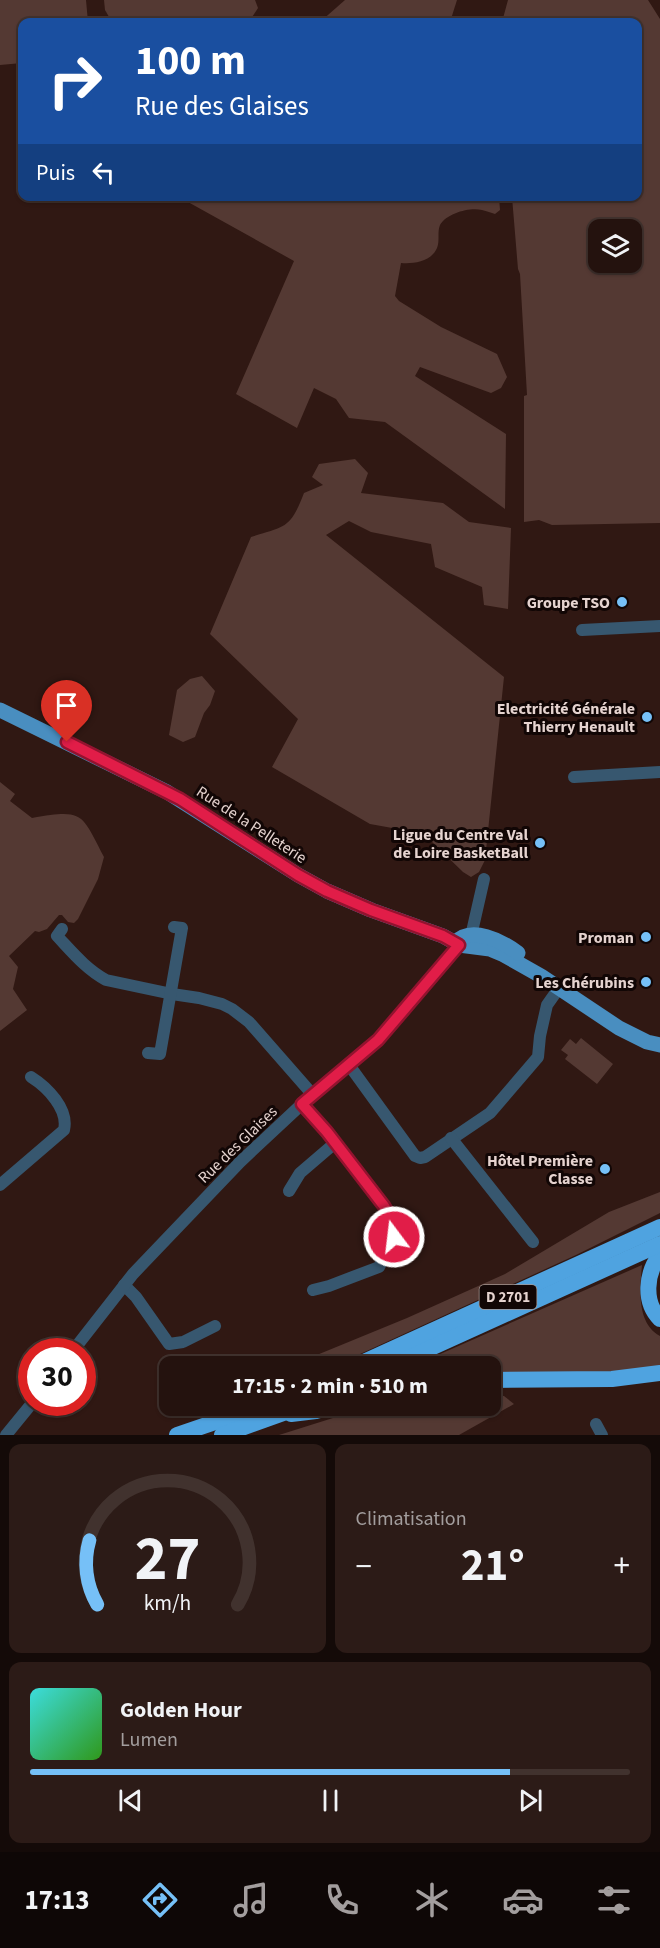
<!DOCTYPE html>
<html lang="fr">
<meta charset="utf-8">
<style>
body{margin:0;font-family:"Source Sans 3",sans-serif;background:#2c1b17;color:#f1f3f6;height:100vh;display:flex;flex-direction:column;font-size:22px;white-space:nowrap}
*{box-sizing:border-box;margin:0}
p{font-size:20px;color:#a39e9e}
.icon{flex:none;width:33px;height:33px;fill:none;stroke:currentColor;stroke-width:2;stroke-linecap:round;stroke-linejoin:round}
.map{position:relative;height:1435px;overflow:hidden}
.panel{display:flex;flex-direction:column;gap:9px;padding:9px;background:#140a08;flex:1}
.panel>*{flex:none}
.banner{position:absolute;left:18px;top:18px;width:624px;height:183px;border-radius:12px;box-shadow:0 2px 4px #0004,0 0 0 2px #41322e;background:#1a4fa0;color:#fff;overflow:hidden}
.tools{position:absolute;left:588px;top:219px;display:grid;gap:12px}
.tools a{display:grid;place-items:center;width:54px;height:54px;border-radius:12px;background:#24120e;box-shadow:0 2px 4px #0004,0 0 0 2px #41322e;font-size:30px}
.speed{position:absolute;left:18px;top:1338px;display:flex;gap:12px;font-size:30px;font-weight:700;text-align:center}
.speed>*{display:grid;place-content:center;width:78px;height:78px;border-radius:50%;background:#24120e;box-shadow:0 2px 4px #0004,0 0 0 2px #41322e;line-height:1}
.speed .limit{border:9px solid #d22;background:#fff;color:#111}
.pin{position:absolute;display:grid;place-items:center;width:51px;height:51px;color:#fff;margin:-62px -26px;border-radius:50% 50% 50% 0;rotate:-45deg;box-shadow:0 0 6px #0007}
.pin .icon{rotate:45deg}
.me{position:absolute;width:66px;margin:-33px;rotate:345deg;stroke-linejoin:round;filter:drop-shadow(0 0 4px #0008)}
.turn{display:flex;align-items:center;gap:21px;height:126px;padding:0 18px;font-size:27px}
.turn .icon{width:78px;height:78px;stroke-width:2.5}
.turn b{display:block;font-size:42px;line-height:51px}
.then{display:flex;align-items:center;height:57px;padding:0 18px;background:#0003;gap:12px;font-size:22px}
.big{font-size:45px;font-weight:700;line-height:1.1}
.panel .tile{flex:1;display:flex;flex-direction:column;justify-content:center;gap:9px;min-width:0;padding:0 21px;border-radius:12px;background:#2c1b17}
.panel .dial{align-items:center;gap:0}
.dial svg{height:156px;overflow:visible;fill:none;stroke:#41322e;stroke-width:7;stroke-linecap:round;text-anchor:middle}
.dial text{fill:#f1f3f6;stroke:none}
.song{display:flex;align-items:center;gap:18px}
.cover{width:72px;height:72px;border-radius:9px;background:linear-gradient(135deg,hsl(180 70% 55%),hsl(110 70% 35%))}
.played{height:6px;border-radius:3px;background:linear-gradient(90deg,#76c0f7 80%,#41322e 80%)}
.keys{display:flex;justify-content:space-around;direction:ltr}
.heat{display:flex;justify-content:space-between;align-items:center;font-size:33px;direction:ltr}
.panel .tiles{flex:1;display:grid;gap:9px;grid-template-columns:1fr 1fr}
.tile:last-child{grid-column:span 2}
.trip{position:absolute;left:159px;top:1356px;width:342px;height:60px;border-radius:12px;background:#24120e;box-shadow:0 2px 4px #0004,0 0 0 2px #41322e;font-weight:700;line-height:60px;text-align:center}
.dock{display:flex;height:96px;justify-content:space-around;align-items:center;background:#0e0706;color:#a39e9e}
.dock .icon{width:42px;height:42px}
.dock .on{color:#76c0f7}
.dock b{font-size:27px;color:#f1f3f6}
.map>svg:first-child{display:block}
.green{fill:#543933;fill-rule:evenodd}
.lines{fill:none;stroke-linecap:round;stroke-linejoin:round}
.minor{stroke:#37576f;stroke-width:12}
.major{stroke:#498ec0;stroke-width:15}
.highway{stroke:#4fa3e0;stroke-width:16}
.route-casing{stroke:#92132f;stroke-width:15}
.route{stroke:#e11d48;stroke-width:10}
.poi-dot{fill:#76c0f7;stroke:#110605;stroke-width:2}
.labels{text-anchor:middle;stroke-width:6;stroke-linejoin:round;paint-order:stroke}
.shield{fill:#110605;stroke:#a59692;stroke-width:1.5}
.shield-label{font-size:15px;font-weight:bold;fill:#e5d3cf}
.poi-label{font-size:16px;font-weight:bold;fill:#e5d3cf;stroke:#110605;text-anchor:end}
.street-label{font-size:16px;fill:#e5d3cf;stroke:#110605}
</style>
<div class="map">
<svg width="660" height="1435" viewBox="0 0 660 1435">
<rect width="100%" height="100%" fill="#301813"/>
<!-- green -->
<g class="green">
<path d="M0 0H86L88 22H22V63L0 65Z"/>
<path d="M104 0H255L258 8 249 22H112L105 10Z"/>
<path d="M345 0H457L450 22H320Z"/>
<path d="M508 0H648L660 19V523L552 525 539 520 524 522V396L527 395 520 274 518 269 512 197 638 196V22H502ZM598 230H632V262H598Z"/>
<path d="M179 197H499L500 210 495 214C491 213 487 211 482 210 470 207 447 213 440 225 437 232 440 241 437 248 431 262 413 264 401 263L395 296 399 301 441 327 497 354 507 377 501 388 491 393 420 367 415 376 506 434 505 509 385 422 349 418 336 399 314 388 297 428 236 394 294 261Z"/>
<path d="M355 459 368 473 361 493 443 503 469 522 511 528 508 609 484 605 482 587 435 567 431 544 371 532 349 521 326 535 504 677 485 860 479 872 471 877 463 872 428 838 420 833 370 824 272 767 298 719 210 634 251 537C286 526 290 529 304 493L323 485 312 477 319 464Z"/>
<path d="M202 676 215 691 210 705 204 713 195 737 183 742 169 735 177 690 190 679Z"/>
<path d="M0 782 15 794 10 801 32 818C84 809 81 813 104 857L98 879 78 919 74 923 68 922 62 915H59L47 929 39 932 35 931 9 956 18 967 13 989 27 1010 0 1031Z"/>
<path d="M581 1038 613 1064 597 1084 565 1059 568 1055 561 1050 570 1039 576 1044Z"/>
<path d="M660 1192V1213L576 1255 334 1366H290L407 1318 505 1274 609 1212Z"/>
<path d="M642 1265C640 1288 636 1323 660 1336V1369L640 1372 491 1374 490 1366H413Z"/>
<path d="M491 1395 504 1396 514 1404 459 1435H279L371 1406H490Z"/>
</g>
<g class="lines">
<!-- minor -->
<g class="minor">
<path d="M582 630 660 626"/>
<path d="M574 777 660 772"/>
<path d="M62 929 57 936C73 953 86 969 106 980L172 994 199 998 222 1004 232 1009 249 1022 313 1095"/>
<path d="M471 936 484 879"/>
<path d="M148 1053 160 1054 182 928 174 927"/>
<path d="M349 1065 415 1156 420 1158 425 1157 490 1113 538 1057 540 1036 547 1005 559 988"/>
<path d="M302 1104 327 1132 384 1206 396 1226 394 1237 379 1267 329 1286 313 1290"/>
<path d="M451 1138 533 1242"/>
<path d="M0 1185 64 1130C69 1109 47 1087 31 1077"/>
<path d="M289 1191 300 1173 335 1143"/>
<path d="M124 1285 136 1297 169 1344 183 1342 215 1326"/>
<path d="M72 1352 133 1274 240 1162 302 1104 378 1040 459 945"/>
<path d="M596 1424 602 1435"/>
<path d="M6 1435 33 1402"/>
</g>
<!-- major -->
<g class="major">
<path d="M0 710 167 792 298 875 327 891 371 910 443 936 459 945 490 949 502 954 541 976 619 1028 647 1042 660 1045"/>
<path d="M455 943C471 925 502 941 518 953"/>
</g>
<!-- highway -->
<g class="highway">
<path d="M660 1255C646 1273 643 1302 660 1319"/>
<path d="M355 1366 660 1227"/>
<path d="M391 1366 660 1244"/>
<path d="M490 1380 612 1379 660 1373"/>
<path d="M291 1414 316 1411 334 1406"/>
<path d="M177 1435 262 1406"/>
<path d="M222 1435 303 1406"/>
</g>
</g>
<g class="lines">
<defs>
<path id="route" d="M67 742 180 799 298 875 327 891 371 910 443 936 459 945 378 1040 302 1104 327 1132 384 1206 396 1226 394 1237"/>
</defs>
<!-- route casing -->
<use href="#route" class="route-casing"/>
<!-- route -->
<use href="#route" class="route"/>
</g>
<!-- markers -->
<g class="poi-dot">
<circle cx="622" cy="602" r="6"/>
<circle cx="647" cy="717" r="6"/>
<circle cx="540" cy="843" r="6"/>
<circle cx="646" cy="937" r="6"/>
<circle cx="646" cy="982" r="6"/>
<circle cx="605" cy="1169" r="6"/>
</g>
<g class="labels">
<!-- shield labels -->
<rect class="shield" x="479.5" y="1285" width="57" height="24" rx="4.5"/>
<g class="shield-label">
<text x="508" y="1302">D 2701</text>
</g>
<!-- poi labels -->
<g class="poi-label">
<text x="610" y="608">Groupe TSO</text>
<text x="635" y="714">Electricité Générale<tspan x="635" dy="18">Thierry Henault</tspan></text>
<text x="528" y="840">Ligue du Centre Val<tspan x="528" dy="18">de Loire BasketBall</tspan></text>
<text x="634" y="943">Proman</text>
<text x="634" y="988">Les Chérubins</text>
<text x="593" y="1166">Hôtel Première<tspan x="593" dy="18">Classe</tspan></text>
</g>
<!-- street labels -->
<g class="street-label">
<text transform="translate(252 824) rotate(33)" y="6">Rue de la Pelleterie</text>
<text transform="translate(237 1144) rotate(-44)" y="6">Rue des Glaises</text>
</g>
</g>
</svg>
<div class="tools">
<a><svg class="icon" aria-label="layers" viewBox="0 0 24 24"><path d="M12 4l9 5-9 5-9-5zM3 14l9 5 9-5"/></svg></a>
</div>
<div class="speed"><div class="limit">30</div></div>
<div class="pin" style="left:67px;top:742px;background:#d93025"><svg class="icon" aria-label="arrive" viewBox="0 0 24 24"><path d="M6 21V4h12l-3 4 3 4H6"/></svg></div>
<svg class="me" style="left:394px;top:1237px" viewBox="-20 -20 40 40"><circle r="17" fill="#e11d48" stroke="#fff" stroke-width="3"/><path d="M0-11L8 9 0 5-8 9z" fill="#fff"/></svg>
<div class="trip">17:15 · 2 min · 510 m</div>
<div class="banner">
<div class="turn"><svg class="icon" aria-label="right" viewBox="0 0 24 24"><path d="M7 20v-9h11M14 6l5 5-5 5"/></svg><div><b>100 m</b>Rue des Glaises</div></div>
<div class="then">Puis<svg class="icon" aria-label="left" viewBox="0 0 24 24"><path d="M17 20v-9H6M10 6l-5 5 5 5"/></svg></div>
</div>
</div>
<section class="panel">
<div class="tiles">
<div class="tile dial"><svg viewBox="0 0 100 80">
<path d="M14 69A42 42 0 1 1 86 69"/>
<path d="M14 69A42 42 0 0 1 10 36" stroke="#76c0f7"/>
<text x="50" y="56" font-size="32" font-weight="700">27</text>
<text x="50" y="72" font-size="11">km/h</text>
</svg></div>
<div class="tile"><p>Climatisation</p>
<div class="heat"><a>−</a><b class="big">21°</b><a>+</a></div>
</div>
<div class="tile">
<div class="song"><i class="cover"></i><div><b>Golden Hour</b><p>Lumen</p></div></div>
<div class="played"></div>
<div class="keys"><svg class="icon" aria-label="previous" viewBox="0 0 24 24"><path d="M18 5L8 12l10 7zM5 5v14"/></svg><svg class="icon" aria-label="pause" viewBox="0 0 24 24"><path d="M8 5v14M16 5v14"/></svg><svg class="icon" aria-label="next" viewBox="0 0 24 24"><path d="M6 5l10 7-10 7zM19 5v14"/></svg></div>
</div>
</div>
</section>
<nav class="dock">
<b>17:13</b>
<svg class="icon on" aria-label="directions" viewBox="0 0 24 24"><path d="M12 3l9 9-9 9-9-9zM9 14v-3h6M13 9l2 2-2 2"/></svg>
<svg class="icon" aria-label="music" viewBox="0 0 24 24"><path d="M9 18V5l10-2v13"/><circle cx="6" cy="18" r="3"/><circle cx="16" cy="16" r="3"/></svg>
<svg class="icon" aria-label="phone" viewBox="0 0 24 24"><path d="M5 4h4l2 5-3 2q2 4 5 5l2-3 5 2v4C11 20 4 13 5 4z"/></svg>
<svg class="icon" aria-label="climate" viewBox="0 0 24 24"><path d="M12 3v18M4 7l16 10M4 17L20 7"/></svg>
<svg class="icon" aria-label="car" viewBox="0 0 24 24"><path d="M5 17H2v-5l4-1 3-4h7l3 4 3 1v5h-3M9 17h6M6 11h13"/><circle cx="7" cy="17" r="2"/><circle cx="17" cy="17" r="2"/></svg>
<svg class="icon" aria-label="filters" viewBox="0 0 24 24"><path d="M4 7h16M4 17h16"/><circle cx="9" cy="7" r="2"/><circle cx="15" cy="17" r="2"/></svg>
</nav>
